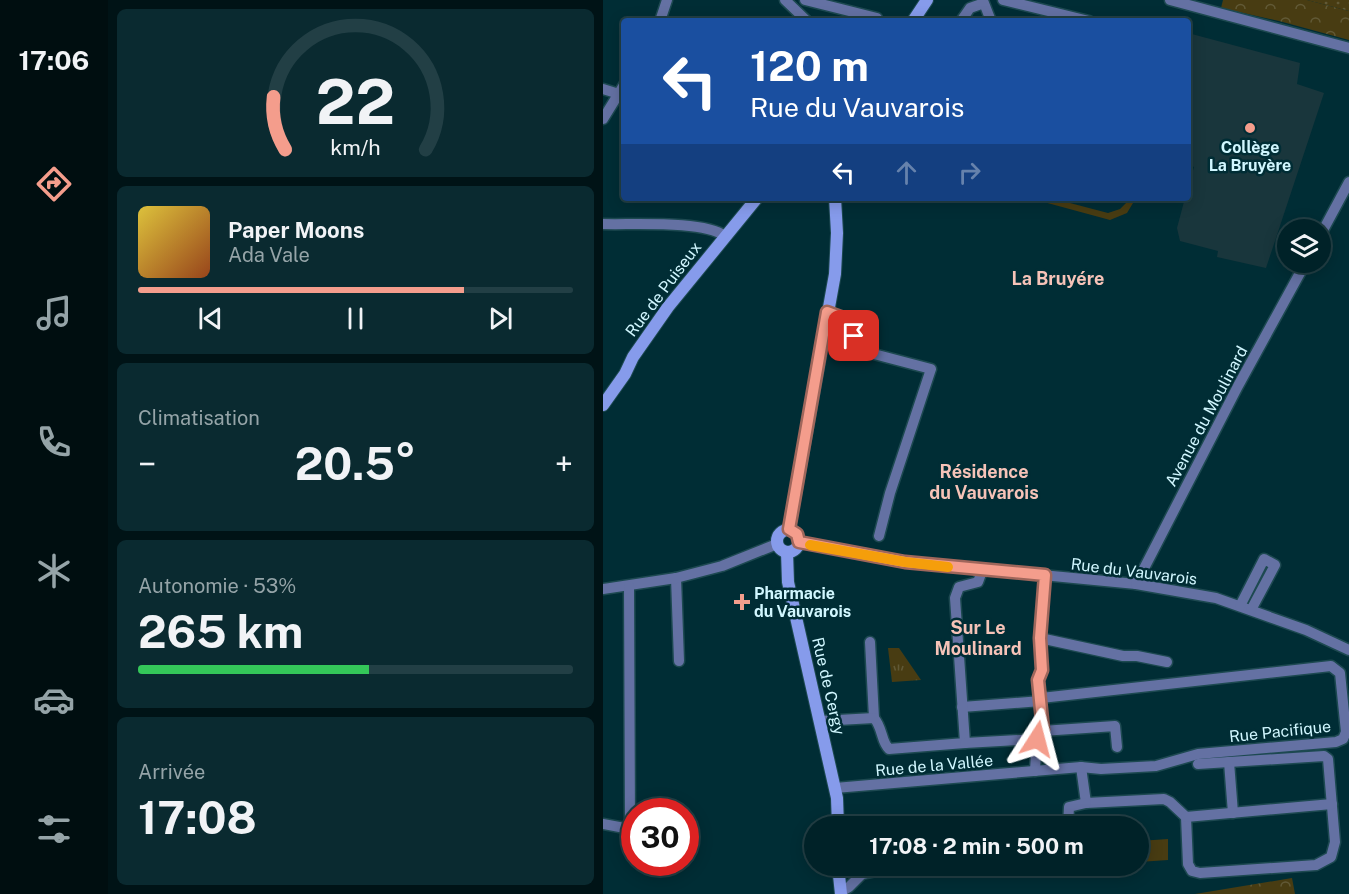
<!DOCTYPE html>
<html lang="fr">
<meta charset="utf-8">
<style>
body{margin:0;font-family:"Public Sans",sans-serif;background:#0a2a30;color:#f1f3f6;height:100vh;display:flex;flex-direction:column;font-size:22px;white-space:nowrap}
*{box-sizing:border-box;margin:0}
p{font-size:20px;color:#95a4a8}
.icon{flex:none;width:33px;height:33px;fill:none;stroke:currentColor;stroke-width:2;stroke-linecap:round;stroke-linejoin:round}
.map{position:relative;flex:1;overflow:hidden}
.side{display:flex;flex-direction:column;gap:9px;padding:9px;background:#001316;width:495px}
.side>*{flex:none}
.banner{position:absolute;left:18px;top:18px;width:570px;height:183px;border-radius:6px;box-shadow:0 3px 15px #0003,0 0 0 2px #223f45;background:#1a4fa0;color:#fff;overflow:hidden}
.buttons{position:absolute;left:674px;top:219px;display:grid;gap:12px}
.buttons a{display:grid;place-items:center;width:54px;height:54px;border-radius:50%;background:#002228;box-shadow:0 3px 15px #0003,0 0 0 2px #223f45;font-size:30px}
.speed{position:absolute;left:18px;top:798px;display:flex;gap:12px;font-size:30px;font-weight:700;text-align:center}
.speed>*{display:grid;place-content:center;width:78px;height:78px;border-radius:50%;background:#002228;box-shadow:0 3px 15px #0003,0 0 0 2px #223f45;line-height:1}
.speed .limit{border:9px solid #d22;background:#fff;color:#111}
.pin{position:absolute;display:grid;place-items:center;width:51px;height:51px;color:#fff;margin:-26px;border-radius:12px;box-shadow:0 3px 9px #0006}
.me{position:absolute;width:66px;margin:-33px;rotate:9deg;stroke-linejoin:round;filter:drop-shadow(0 0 4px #0008)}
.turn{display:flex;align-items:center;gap:21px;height:126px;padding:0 30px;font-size:27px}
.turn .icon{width:78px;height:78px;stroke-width:2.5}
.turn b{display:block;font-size:42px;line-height:51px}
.lanes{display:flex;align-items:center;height:57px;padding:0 30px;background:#0003;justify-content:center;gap:30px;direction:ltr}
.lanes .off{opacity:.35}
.big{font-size:45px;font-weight:700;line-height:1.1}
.side .widget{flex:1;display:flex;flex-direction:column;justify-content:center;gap:9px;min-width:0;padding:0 21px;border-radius:9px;background:#0a2a30}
.side .dial{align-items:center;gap:0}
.dial svg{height:156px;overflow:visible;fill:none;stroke:#223f45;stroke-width:7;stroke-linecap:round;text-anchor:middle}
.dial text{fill:#f1f3f6;stroke:none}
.song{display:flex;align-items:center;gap:18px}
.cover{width:72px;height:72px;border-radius:9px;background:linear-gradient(135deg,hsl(50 70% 55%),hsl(20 70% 35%))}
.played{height:6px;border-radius:3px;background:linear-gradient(90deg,#f49d8c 75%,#223f45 75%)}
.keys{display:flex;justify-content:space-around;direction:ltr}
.heat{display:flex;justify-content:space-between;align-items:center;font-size:33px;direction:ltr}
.charge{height:9px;border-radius:4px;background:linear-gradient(90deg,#34c759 53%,#223f45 0)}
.trip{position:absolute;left:201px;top:816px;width:345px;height:60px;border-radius:30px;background:#002228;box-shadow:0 3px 15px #0003,0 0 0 2px #223f45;font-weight:700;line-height:60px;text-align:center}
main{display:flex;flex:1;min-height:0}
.tabs{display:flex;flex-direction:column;width:108px;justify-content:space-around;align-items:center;background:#000e10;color:#95a4a8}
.tabs .icon{width:42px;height:42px}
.tabs .current{color:#f49d8c}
.tabs b{font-size:27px;color:#f1f3f6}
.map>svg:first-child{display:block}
.built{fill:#19363c}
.grass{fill:url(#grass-dots)}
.forest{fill:url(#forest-crowns)}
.park{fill:url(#park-tufts)}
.garden{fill:#483c12}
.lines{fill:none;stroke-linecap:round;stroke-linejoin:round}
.street-casing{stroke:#1d4951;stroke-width:13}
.secondary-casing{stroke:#1d4951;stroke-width:14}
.street{stroke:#6471a3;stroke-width:10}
.secondary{stroke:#869beb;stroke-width:12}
.route-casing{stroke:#9f665b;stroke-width:15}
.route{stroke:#f49d8c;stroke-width:10}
.slow{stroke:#f59e0b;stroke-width:10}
.poi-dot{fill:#f49d8c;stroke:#002d35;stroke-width:2}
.labels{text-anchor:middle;stroke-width:5;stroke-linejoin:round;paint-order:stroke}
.poi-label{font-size:16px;font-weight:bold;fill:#d1f7ff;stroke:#002d35}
.street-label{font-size:16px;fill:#d1f7ff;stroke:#002d35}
.neighbourhood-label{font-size:18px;font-weight:bold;fill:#f6c3b8;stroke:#002d35}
</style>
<main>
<nav class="tabs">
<b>17:06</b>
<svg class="icon current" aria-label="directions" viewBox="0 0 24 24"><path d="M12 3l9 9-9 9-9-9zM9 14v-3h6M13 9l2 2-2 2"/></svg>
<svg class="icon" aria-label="music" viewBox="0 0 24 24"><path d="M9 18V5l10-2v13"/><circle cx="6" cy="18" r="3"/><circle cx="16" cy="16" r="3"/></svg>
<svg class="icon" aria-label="phone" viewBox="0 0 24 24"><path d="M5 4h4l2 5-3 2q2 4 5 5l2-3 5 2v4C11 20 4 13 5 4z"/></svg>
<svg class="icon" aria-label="climate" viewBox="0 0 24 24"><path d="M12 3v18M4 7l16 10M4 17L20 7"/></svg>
<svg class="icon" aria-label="car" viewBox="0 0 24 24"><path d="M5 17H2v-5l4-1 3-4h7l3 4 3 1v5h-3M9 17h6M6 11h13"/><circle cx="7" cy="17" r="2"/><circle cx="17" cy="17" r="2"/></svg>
<svg class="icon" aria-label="filters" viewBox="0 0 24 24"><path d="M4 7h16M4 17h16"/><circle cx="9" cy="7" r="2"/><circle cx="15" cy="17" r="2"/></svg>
</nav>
<section class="side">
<div class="widget dial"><svg viewBox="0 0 100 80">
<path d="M14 69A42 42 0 1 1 86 69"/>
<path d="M14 69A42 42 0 0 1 8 42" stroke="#f49d8c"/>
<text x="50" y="56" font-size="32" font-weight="700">22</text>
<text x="50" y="72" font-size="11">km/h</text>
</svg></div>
<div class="widget">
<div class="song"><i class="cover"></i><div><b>Paper Moons</b><p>Ada Vale</p></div></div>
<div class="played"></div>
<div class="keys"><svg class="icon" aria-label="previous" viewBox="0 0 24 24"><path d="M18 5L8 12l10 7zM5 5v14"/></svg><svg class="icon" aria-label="pause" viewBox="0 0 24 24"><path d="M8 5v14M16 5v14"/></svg><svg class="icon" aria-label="next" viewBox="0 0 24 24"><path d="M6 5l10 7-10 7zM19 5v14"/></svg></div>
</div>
<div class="widget"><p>Climatisation</p>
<div class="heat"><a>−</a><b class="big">20.5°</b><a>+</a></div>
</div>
<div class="widget"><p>Autonomie · 53%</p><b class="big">265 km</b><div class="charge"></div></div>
<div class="widget"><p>Arrivée</p><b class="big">17:08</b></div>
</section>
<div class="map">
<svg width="746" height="894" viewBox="0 0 746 894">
<defs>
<pattern id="grass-dots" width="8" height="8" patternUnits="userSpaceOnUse" patternTransform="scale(1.5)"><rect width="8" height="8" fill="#483c12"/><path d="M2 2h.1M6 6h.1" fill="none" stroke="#615936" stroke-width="1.8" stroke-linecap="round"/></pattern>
<pattern id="forest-crowns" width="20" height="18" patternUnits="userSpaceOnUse" patternTransform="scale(1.5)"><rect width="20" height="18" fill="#483c12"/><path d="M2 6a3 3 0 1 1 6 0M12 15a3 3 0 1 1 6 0" fill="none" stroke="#615936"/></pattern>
<pattern id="park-tufts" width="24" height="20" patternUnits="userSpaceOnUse" patternTransform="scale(1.5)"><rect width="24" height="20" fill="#483c12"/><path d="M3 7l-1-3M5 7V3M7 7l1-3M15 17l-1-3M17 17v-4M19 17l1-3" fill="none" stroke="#615936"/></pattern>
</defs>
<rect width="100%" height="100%" fill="#002d35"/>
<!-- built -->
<path class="built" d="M585 33 697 63 694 84 721 93 663 268 614 257 615 251 577 241 574 228 582 198H585V188L591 167 585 164Z"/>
<!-- grass -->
<path class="grass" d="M704 0H746V11Z"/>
<!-- forest -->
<g class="forest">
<path d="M620 0H704L746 11V40L676 21 618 8Z"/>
<path d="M689 878 692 894H592Z"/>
</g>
<!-- park -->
<path class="park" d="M285 648H296L318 680 289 682Z"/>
<!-- garden -->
<g class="garden">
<path d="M426 198H448L505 213 517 209 528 198H533L524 213 507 220Z"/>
<path d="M565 839V860L536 862V841Z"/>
</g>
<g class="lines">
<defs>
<g id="street">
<path d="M182 0 204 21"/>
<path d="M202 0 274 18"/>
<path d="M400 0 486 21"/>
<path d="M567 0 746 48"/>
<path d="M57 21 64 0"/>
<path d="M358 21 367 8 381 3 388 21"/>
<path d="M0 89 16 94"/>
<path d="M0 119 21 85"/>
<path d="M0 224C29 225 100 220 122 236"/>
<path d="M717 236 746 182"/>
<path d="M224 312 254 323 248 348 328 369 287 493 276 536"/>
<path d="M196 542 302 562 533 584 613 598 703 630 746 650"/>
<path d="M73 578 76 661"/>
<path d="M533 584 635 386 703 262"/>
<path d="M0 589 73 578 119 566 174 544"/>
<path d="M637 606 661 559 672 565 648 610"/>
<path d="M437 638 520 656H534L564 662"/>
<path d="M267 642 271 718"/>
<path d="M359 707 438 701"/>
<path d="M217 721 271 718C280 728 278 742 286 749L362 743 352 598 356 587 375 582 379 571"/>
<path d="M439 731 512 726 514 747"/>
<path d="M362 743 434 739"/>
<path d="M626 762 630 813"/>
<path d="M478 767 483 803 561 799 567 802 583 817 585 864 589 871 597 873 713 865 728 857 732 842 725 759 721 756 595 764"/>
<path d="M432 771 434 735 439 731 435 680 439 670 437 638 442 575"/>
<path d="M232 788 478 767 498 769 553 766 595 754 733 742 740 739 743 732 737 673 728 666 438 698"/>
<path d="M583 817 729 804"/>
<path d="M0 824 27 829 26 586"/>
<path d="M465 826 466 807 483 803"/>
<path d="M238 892 246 887 259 874 298 866"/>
</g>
<g id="secondary">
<path d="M310 21 324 0"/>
<path d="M0 405 22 374 30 357 65 307 154 198"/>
<path d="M186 529 232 274 234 233 232 198"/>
<circle cx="185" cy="541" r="11"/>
<path d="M184 552 185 582 234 798 235 826"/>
<path d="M235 866 238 894"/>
</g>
</defs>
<!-- street casing -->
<use href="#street" class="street-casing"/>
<!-- secondary casing -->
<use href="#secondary" class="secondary-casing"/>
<!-- street -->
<use href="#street" class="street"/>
<!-- secondary -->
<use href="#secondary" class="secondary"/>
</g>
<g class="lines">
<defs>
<path id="route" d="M251 336 254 323 224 312 186 529 194 534 196 542 302 562 442 575 437 638 439 670 435 680 440 730 434 735V739"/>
</defs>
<!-- route casing -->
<use href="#route" class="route-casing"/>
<!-- route -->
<use href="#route" class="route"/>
<!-- slow -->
<path class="slow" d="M207 545 302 562 345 567"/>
</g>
<!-- markers -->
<g class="poi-dot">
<circle cx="647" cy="128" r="6"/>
<path d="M136 593h6v6h6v6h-6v6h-6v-6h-6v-6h6z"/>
</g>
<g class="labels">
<!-- poi labels -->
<g class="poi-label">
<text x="647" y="153">Collège<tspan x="647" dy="18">La Bruyère</tspan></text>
<text x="151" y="599" text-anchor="start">Pharmacie<tspan x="151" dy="18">du Vauvarois</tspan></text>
</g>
<!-- street labels -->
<g class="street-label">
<text transform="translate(60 289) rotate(-53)" y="6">Rue de Puiseux</text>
<text transform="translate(603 416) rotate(-62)" y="6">Avenue du Moulinard</text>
<text transform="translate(531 571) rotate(7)" y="6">Rue du Vauvarois</text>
<text transform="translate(226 686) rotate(77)" y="6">Rue de Cergy</text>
<text transform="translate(677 731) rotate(-6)" y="6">Rue Pacifique</text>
<text transform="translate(331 765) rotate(-5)" y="6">Rue de la Vallée</text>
</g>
<!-- neighbourhood labels -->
<g class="neighbourhood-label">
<text x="455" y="285">La Bruyére</text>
<text x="381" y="478">Résidence<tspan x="381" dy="21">du Vauvarois</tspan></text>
<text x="375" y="634">Sur Le<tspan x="375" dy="21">Moulinard</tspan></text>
</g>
</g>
</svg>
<div class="buttons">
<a><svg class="icon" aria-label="layers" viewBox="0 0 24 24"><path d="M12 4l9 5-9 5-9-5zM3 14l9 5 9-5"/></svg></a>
</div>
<div class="speed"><div class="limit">30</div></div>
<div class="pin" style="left:251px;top:336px;background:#d93025"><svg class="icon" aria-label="arrive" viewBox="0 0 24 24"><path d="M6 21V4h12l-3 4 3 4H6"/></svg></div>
<svg class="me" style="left:434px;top:739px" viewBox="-20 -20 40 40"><path d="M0-17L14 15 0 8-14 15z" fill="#f49d8c" stroke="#fff" stroke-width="4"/></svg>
<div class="trip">17:08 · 2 min · 500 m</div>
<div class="banner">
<div class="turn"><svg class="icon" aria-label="left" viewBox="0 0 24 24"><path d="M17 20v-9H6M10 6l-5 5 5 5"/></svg><div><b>120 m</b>Rue du Vauvarois</div></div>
<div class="lanes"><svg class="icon" aria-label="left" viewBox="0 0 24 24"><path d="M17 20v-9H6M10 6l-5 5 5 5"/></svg><svg class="icon off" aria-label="ahead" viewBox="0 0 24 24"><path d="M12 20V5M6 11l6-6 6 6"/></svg><svg class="icon off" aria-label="right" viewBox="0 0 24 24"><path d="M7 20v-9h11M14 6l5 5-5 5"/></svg></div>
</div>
</div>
</main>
